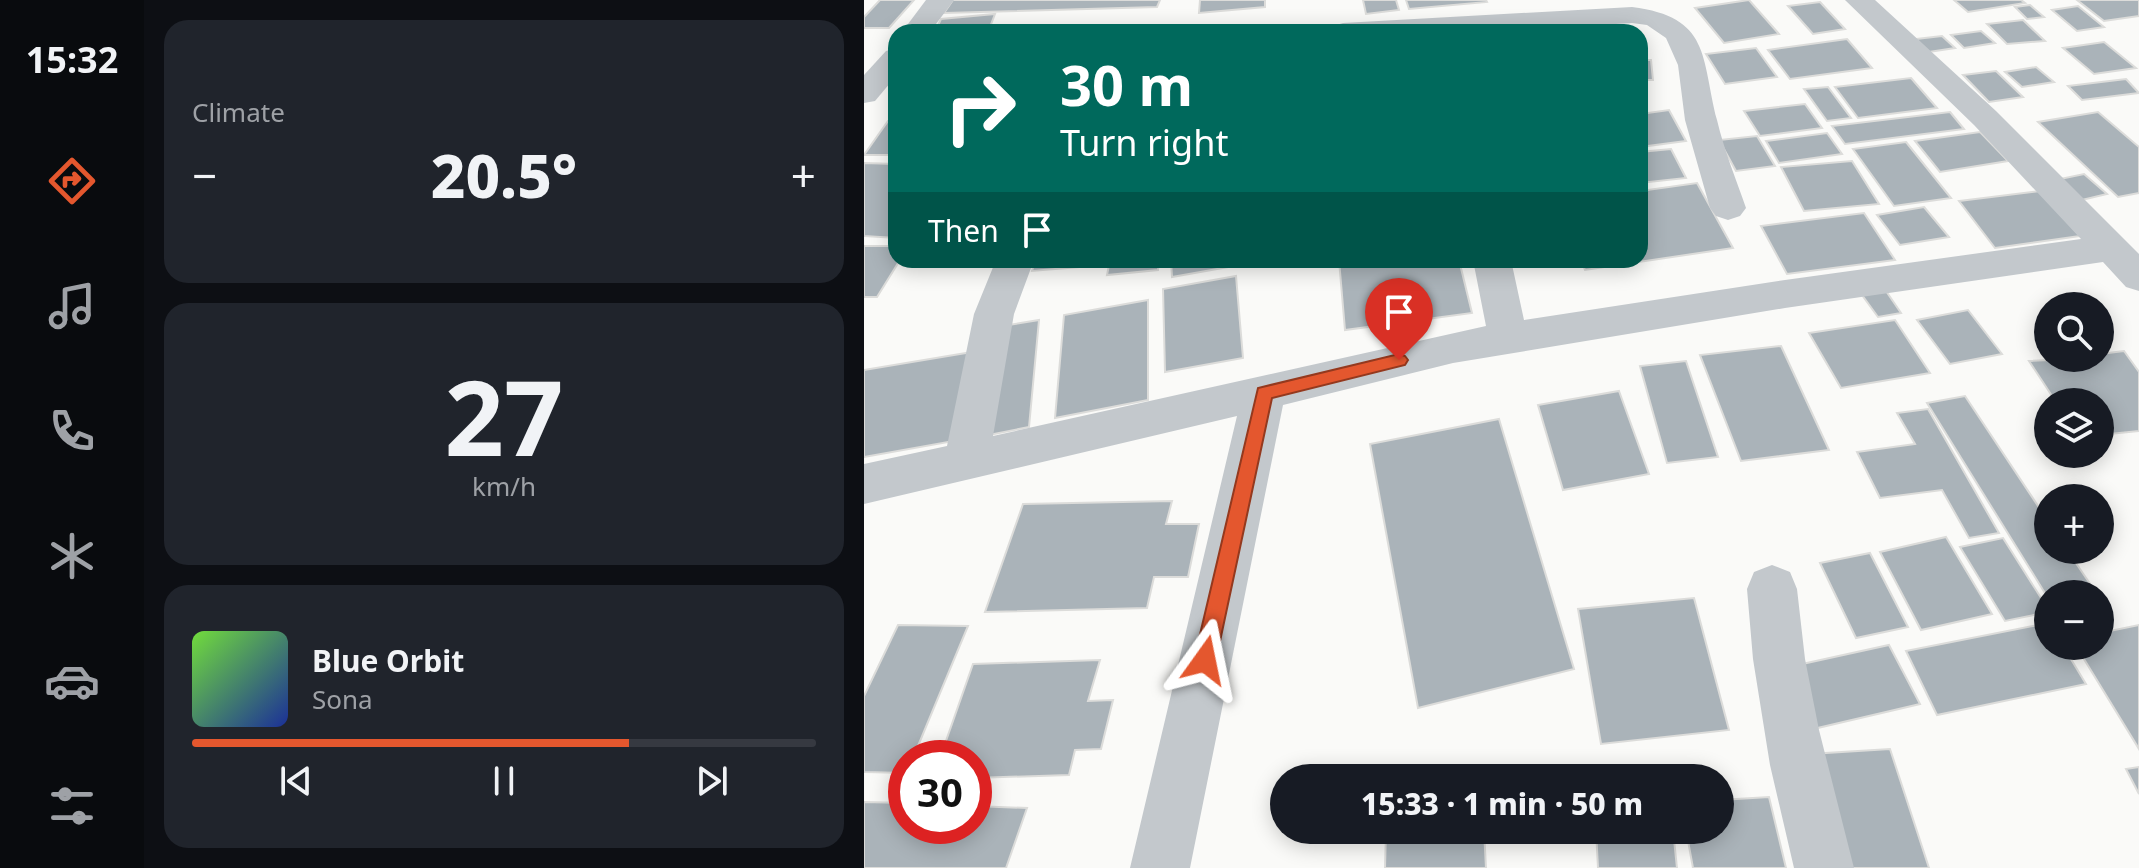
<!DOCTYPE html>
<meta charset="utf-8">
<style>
body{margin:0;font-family:"Noto Sans",sans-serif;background:#20242c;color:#f1f3f6;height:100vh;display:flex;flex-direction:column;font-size:30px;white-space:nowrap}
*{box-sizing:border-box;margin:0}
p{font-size:26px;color:#9ea1a6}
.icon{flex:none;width:44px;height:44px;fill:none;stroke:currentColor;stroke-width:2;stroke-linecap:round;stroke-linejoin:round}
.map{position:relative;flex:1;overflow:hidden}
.drawer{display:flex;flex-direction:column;gap:20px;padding:20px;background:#0d0f14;width:720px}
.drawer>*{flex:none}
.banner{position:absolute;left:24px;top:24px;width:760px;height:244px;border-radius:24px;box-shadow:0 4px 20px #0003;background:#00695c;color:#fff;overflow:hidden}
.fabs{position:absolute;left:1170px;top:292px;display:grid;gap:16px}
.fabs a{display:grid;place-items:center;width:80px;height:80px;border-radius:50%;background:#171b24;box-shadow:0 4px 20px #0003;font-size:40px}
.speed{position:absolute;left:24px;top:740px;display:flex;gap:16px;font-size:40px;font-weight:700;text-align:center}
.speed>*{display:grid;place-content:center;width:104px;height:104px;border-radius:50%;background:#171b24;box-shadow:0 4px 20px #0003;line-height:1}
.speed .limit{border:12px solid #d22;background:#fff;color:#111}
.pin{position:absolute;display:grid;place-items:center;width:68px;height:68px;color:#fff;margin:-82px -34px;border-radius:50% 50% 50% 0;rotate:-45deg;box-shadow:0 0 8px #0007}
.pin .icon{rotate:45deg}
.me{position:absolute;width:88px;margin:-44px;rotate:12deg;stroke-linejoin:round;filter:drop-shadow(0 0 6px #0008)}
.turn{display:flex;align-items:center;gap:28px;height:168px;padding:0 40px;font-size:36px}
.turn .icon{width:104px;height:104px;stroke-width:2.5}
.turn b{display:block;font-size:56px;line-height:68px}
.then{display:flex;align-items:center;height:76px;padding:0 40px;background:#0003;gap:16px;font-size:30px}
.big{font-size:60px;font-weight:800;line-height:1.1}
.drawer .tile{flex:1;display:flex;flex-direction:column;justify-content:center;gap:12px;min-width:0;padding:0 28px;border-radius:24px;background:#20242c}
.drawer .dial{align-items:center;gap:0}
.dial b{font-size:104px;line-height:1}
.song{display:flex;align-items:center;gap:24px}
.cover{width:96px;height:96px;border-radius:12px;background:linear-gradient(135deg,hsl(100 70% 55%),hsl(230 70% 35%))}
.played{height:8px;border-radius:4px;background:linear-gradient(90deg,#e4572e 70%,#363941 70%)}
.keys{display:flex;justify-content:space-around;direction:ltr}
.heat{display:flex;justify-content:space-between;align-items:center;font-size:44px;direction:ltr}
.trip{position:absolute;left:406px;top:764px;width:464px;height:80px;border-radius:40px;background:#171b24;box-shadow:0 4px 20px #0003;font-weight:800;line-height:80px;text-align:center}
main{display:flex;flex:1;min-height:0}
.dock{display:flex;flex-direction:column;width:144px;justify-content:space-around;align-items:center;background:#090b0e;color:#9ea1a6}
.dock .icon{width:56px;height:56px}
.dock .active{color:#e4572e}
.dock b{font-size:36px;color:#f1f3f6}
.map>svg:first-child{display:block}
.building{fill:#aab3b9;stroke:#dcdcda;stroke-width:2}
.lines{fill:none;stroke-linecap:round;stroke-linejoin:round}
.street{fill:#c3c8cc;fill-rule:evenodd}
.route{fill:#e4572e;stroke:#94391e;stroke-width:2}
</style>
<main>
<nav class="dock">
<b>15:32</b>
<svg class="icon active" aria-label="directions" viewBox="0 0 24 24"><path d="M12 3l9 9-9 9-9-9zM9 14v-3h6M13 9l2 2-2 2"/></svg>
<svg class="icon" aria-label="music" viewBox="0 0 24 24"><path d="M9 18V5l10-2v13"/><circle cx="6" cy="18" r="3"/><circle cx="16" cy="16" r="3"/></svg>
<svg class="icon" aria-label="phone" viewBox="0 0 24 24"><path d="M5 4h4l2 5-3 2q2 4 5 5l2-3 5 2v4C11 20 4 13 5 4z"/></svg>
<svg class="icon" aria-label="climate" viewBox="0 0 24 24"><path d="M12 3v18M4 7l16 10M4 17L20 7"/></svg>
<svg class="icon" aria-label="car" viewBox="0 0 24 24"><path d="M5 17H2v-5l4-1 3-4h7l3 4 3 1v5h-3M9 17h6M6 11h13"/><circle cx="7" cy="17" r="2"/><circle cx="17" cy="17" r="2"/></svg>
<svg class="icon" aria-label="filters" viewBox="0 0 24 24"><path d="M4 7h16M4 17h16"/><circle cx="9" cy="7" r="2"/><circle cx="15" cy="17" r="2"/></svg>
</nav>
<section class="drawer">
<div class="tile"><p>Climate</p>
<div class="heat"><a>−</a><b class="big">20.5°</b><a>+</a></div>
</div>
<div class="tile dial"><b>27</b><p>km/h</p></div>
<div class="tile">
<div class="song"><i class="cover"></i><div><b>Blue Orbit</b><p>Sona</p></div></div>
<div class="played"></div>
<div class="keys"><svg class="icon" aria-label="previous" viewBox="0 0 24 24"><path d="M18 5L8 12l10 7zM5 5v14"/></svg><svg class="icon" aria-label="pause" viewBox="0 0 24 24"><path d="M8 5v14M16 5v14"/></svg><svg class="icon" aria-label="next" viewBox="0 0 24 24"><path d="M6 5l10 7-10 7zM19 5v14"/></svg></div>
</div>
</section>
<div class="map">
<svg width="1275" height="868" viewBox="0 0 1275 868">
<rect width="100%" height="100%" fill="#fafaf8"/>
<!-- building -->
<g class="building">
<path d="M16 0H50L25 28H0V17Z"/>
<path d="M89 0H296L293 7 80 13Z"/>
<path d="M336 0H401V7L335 13Z"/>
<path d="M499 0H532L535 10 502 14Z"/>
<path d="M542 0H622L623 2 545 9Z"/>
<path d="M885 0 915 34 860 43 831 8Z"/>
<path d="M1090 0H1157L1161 3 1104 12Z"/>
<path d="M1213 0H1275V16L1240 21Z"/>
<path d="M956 2 981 29 949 34 924 6Z"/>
<path d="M1166 5 1180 17 1163 19 1151 7Z"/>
<path d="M1214 6 1240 27 1213 31 1188 10Z"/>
<path d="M131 14 124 32H71L77 19Z"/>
<path d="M1159 20 1181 41 1143 44 1123 24Z"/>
<path d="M1117 31 1131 43 1100 48 1087 35Z"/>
<path d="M1078 36 1091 48 1065 52 1052 39Z"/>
<path d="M983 39 1008 68 926 79 904 50Z"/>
<path d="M1240 42 1272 68 1230 74 1199 48Z"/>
<path d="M892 48 913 77 861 84 842 54Z"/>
<path d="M776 60H787L789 80H776Z"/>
<path d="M1172 67 1190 82 1158 87 1141 72Z"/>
<path d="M1132 71 1159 97 1125 102 1099 75Z"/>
<path d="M1047 78 1073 108 994 118 971 87Z"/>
<path d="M1262 79 1275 93 1218 100 1204 86Z"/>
<path d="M964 87 987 118 963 121 940 89Z"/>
<path d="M941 104 958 128 896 136 880 111Z"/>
<path d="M805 110 822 141 776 147V114Z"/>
<path d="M1086 112 1100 129 981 144 968 126Z"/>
<path d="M1234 112 1275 147V193L1254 197 1174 122Z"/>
<path d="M24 121H32V155H0Z"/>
<path d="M1116 132 1144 161 1076 172 1051 141Z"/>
<path d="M963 133 978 154 915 163 902 141Z"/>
<path d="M893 136 911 166 872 171 855 140Z"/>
<path d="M1042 142 1087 198 1030 206 989 149Z"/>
<path d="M807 149 822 178 776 183V152Z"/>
<path d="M988 161 1015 204 940 211 917 167Z"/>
<path d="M0 163 32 164V238L0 236Z"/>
<path d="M1220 174 1243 194 1218 200 1196 179Z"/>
<path d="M833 183 869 248 721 270 717 260H776V191Z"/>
<path d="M1176 191 1216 236 1131 248 1095 201Z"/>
<path d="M1060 207 1085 237 1036 245 1013 215Z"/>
<path d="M1000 213 1031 260 923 274 897 226Z"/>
<path d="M0 246H32V260H36L13 297H0Z"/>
<path d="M171 260H217L215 267 168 271Z"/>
<path d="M246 260H295L294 270 243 275Z"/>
<path d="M307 260H393V262L308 277Z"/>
<path d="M475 260H595L608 313 481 330Z"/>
<path d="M372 276 379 358 301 372 299 289Z"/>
<path d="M1022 291 1037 313 1014 317 998 295Z"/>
<path d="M284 300V400L191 418 200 315Z"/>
<path d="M1104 310 1138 354 1086 364 1053 320Z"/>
<path d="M175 320 165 427 125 435 138 326Z"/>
<path d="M1031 320 1066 373 977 388 945 333Z"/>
<path d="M917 346 965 450 877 461 836 355Z"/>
<path d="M1260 351 1275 372V431L1236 435V402H1192L1165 361 1236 358V354Z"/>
<path d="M108 352 90 441 0 457V370Z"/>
<path d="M822 361 854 457 803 463 776 366Z"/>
<path d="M755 391 785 474 699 490 674 405Z"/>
<path d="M1101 396 1184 521V550H1203L1233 594H1184V598L1063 403Z"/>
<path d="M1064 409 1135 533 1105 538 1078 490 1016 498 993 452 1051 444 1033 413Z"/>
<path d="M635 419 710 669 554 708 506 444Z"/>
<path d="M308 501 302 524H335L324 577H290L283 608 121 612 159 504Z"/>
<path d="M1082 537 1128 614 1057 630 1016 552Z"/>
<path d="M1139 538 1184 609V612L1141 621 1096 547Z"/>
<path d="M1006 553 1044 627 992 638 956 563Z"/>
<path d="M830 598 865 730 737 744 714 609Z"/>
<path d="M1184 623V646H1199L1222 684 1073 715 1042 651Z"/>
<path d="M34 625 104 626 49 758H42V773L0 772V696Z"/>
<path d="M1275 625V749L1212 646H1236V633Z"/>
<path d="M1025 645 1056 704 945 730 920 668Z"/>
<path d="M236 660 224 701 249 700 237 749 211 750 205 775 110 778V758H76L109 664Z"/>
<path d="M1026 749 1065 868H977L946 754Z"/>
<path d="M1275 767V794L1262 769Z"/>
<path d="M905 797 922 868H829L822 830H856V800Z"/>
<path d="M0 802 42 803V826H110V806L163 808 142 868H0Z"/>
<path d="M522 830H620L622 868H521Z"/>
<path d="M732 830H809L813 868H734Z"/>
</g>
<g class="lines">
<!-- street -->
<g class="street">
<path d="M62 0H90L66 32H38Z"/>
<path d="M981 0H1011L1132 111 1275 254V291L1262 287 1239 262 921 308 589 363 419 405 326 868H266L373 416 0 504V464L83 446 110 314 132 260H170L150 314 129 436 622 326 609 260H647L660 320 921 280 1217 239 1110 125Z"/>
<path d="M768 7C847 17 837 57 853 120 860 150 872 179 882 208L876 216 864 220 852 216 846 208 821 120 814 65 802 38 783 25 768 23 623 32H465L469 26 479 23Z"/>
<path d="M32 48V76L11 101 0 103V75L22 51Z"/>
<path d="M908 565 926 572 933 589 941 659 955 730 990 868H930L906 765 889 659 883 589 890 572Z"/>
</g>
</g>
<!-- route -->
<path class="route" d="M535 354 541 356 544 360 541 365 408 398 352 660 349 668 341 671 334 668 330 660 394 388Z"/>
</svg>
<div class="fabs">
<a><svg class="icon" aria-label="search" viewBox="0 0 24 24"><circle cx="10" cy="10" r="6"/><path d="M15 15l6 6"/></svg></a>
<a><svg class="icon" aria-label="layers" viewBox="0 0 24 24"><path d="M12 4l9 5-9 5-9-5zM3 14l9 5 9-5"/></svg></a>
<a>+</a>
<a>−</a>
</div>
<div class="speed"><div class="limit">30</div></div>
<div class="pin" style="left:535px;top:360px;background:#d93025"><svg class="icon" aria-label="arrive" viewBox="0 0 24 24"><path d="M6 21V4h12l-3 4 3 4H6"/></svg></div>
<svg class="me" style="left:341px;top:660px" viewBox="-20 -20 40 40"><path d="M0-17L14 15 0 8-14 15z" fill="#e4572e" stroke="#fff" stroke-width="4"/></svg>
<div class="trip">15:33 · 1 min · 50 m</div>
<div class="banner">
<div class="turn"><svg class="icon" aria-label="right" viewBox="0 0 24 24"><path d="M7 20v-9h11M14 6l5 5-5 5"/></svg><div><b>30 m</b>Turn right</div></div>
<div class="then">Then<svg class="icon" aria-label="arrive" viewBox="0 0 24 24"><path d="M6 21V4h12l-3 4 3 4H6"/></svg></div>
</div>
</div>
</main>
